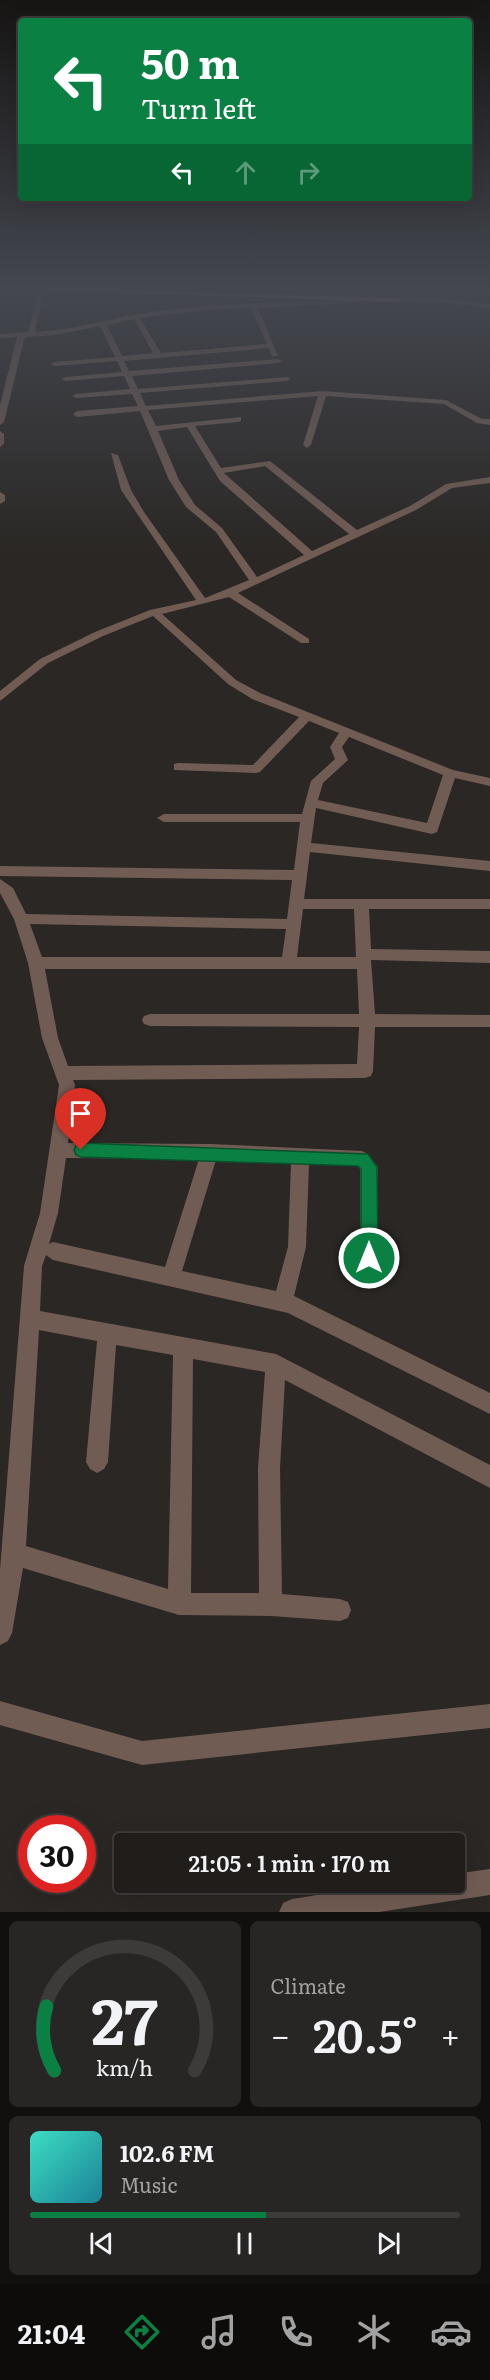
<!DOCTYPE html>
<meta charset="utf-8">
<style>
body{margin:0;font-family:Literata,serif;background:#282624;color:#f1f3f6;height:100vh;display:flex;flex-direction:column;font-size:22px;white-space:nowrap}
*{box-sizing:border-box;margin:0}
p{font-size:20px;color:#a2a2a3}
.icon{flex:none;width:33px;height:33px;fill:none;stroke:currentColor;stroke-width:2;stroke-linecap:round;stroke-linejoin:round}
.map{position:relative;height:1912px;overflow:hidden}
.sheet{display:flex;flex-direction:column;gap:9px;padding:9px;background:#12100f;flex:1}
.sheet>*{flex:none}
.guide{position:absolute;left:18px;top:18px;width:454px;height:183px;border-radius:6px;box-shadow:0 6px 24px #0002,0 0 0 2px #3d3b3a;background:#0b8043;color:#fff;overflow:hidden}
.speed{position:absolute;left:18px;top:1815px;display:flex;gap:12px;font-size:30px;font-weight:700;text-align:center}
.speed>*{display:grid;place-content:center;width:78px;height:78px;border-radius:50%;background:#201d1b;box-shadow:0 6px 24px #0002,0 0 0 2px #3d3b3a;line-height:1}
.speed .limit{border:9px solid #d22;background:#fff;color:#111}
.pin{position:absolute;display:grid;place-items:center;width:51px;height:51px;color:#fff;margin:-62px -26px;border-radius:50% 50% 50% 0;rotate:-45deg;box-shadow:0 0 6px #0007}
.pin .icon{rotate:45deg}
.me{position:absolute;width:66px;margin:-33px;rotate:0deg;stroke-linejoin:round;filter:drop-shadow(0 0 4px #0008)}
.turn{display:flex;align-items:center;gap:21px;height:126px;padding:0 24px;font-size:27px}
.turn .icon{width:78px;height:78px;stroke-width:2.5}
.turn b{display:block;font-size:42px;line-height:51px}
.lanes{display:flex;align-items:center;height:57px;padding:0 24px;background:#0003;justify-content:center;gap:30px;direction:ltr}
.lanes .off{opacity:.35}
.big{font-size:45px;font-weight:600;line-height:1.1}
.sheet .widget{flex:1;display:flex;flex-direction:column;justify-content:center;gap:9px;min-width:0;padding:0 21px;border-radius:9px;background:#282624}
.sheet .dial{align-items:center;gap:0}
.dial svg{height:156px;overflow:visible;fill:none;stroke:#3d3b3a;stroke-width:7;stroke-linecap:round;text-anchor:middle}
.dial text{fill:#f1f3f6;stroke:none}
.song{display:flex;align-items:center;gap:18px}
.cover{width:72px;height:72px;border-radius:9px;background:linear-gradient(135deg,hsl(170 70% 55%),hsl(190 70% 35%))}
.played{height:6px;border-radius:3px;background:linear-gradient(90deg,#0b8043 55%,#3d3b3a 55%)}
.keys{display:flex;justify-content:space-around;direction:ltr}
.heat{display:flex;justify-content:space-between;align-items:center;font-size:33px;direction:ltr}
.sheet .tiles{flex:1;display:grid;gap:9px;grid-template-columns:1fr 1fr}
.widget:last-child{grid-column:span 2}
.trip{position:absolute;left:114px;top:1833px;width:351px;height:60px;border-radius:6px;background:#201d1b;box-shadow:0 6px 24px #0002,0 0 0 2px #3d3b3a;font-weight:600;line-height:60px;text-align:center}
.dock{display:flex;height:96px;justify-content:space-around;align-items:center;background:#0d0c0b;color:#a2a2a3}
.dock .icon{width:42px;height:42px}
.dock .current{color:#0b8043}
.dock b{font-size:27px;color:#f1f3f6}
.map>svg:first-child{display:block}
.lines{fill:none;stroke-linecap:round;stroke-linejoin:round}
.minor{fill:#715c53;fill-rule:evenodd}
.major{fill:#ba907c;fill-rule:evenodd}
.route{fill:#0b8043;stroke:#07532c;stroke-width:1.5}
</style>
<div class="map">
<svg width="490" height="1912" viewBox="0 0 490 1912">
<rect width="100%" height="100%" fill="#2a2724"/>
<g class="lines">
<!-- minor -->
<g class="minor">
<path d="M39 287H45L35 332C77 330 116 316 157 311 210 304 263 303 317 301 375 299 433 293 490 305V309C415 294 335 305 258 308L278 356H272L269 348 124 361 129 371 278 359 282 361 278 363 132 376 138 389 287 377 291 379 287 381 140 393 146 406 323 391 446 400 482 419H490V425L477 423 444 404 326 396 311 445 307 448 303 445 318 396 148 410 156 426 241 417V421L238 422 195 426 221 468 270 461 357 530 410 506 446 484 490 477V483L452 488 416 510 238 593 309 639V643H301L229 597 162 614 236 680 260 693 453 770 490 778V786L455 778 437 832 432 834 316 808 311 843 490 861V871L310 852 304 899H490V909H369L371 949 490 951V963L371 960 375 1014 490 1015V1027H375L373 1071 371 1076 365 1078 73 1080 75 1085 68 1143 210 1144 362 1151 368 1154 378 1167V1280L376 1286 369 1289 362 1286 360 1280V1169L358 1166 309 1164 306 1247 294 1296 490 1393V1414L288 1313 53 1260 46 1255 42 1266 40 1311 276 1354 490 1465V1488L285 1380 280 1468 282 1594 340 1599 348 1602 351 1610 348 1618 340 1621 271 1616 179 1615 23 1568 12 1633 8 1641 0 1645V1570L24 1266 40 1213 59 1085 42 1038 28 963 14 919 0 893V879L13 888 26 914 287 919 292 880 0 876V866L294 870 300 822H164L157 818 164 814H302L311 781 335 759 330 747 339 733 309 721 260 772 256 773 174 770V764L178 763 253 765 299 717 252 699 228 684 153 616 103 636 48 663 0 701V691L40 659 95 632 150 610 196 600 121 490 111 453 118 455 131 490 144 512 205 598 249 580 216 532 186 507 169 480 140 411 77 417 73 414 77 411 138 406 132 394 76 398 72 396 76 394 130 389 124 376 66 381 62 379 66 377 122 372 117 361 55 366 51 364 55 362 115 357 100 326 55 335 26 337 24 340 4 422 0 425V405L17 337 0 338V334L28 332ZM251 308 267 344 161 353 140 318 206 310ZM134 319 153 353 122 356 107 325ZM187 427 220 481 304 555 257 577 222 528 195 505 179 480 158 431ZM265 466 349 534 312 551 224 473ZM349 737 443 775 427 823 318 800 323 783 348 760 342 747ZM303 909H354L356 957H297ZM30 924 286 929 282 957H42ZM45 969H357L359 1014H150L144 1016 142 1020 144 1024 150 1026 359 1027 357 1064 68 1066 58 1038ZM66 1158 199 1159 165 1267 53 1242 49 1244 58 1213ZM216 1160 291 1163 288 1247 276 1291 182 1271ZM39 1330 97 1341 86 1462 90 1469 97 1473 104 1469 108 1462 116 1345 173 1355 168 1589 26 1546ZM193 1359 265 1372 258 1468 259 1593H191Z"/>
<path d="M0 431 4 434V444L0 447Z"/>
<path d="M0 492 5 495V501L0 504Z"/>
<path d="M0 1701 142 1741 490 1704V1728L142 1765 0 1725Z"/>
<path d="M490 1869V1895L379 1912H279L283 1903 292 1899 399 1882H454V1874Z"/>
</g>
<!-- major -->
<path class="major" d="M0 287 398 298 402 300 398 302 0 289Z"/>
</g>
<!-- sky -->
<linearGradient id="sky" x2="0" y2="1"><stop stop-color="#171514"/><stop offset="0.52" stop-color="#444750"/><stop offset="1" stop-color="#444750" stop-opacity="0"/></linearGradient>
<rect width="490" height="554" fill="url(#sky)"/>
<!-- route -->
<path class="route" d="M81 1143 368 1154 377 1167 378 1258 375 1263 369 1266 363 1263 361 1258V1169L358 1166 81 1157 76 1155 74 1150 76 1145Z"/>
</svg>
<div class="speed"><div class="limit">30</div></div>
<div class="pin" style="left:81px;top:1150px;background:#d93025"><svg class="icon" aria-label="arrive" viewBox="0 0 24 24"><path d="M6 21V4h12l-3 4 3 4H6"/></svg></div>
<svg class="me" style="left:369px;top:1258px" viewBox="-20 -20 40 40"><circle r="17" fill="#0b8043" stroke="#fff" stroke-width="3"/><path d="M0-11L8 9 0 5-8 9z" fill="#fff"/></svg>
<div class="trip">21:05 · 1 min · 170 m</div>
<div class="guide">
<div class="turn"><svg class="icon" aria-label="left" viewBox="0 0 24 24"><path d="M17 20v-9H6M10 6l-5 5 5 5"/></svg><div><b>50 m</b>Turn left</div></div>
<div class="lanes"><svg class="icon" aria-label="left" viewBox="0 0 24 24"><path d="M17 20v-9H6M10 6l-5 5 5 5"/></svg><svg class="icon off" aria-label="ahead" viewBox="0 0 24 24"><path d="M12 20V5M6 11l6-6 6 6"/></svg><svg class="icon off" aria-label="right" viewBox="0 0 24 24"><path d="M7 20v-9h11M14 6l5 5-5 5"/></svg></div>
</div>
</div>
<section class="sheet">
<div class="tiles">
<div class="widget dial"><svg viewBox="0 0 100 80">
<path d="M14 69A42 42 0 1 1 86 69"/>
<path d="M14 69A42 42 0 0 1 10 36" stroke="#0b8043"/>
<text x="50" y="56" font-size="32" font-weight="700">27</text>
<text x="50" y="72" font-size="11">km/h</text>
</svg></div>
<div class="widget"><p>Climate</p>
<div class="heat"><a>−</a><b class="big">20.5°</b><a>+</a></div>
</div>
<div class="widget">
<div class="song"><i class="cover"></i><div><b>102.6 FM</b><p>Music</p></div></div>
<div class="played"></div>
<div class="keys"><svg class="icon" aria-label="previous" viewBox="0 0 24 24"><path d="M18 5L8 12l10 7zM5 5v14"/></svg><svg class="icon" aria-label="pause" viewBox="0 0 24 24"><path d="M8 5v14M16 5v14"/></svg><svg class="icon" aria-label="next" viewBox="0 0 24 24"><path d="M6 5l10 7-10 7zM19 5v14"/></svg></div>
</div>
</div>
</section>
<nav class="dock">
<b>21:04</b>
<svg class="icon current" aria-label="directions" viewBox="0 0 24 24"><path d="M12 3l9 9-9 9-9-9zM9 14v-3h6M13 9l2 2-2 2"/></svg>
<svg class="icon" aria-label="music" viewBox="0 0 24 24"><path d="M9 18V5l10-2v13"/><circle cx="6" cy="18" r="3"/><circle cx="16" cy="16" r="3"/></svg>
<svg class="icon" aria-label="phone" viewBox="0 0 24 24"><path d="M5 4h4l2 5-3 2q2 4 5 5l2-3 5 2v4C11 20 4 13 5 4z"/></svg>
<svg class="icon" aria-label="climate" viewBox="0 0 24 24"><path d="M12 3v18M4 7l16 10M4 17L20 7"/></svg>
<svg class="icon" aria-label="car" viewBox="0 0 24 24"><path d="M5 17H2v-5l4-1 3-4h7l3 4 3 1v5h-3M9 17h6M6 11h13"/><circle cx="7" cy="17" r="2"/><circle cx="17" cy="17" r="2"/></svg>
</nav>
